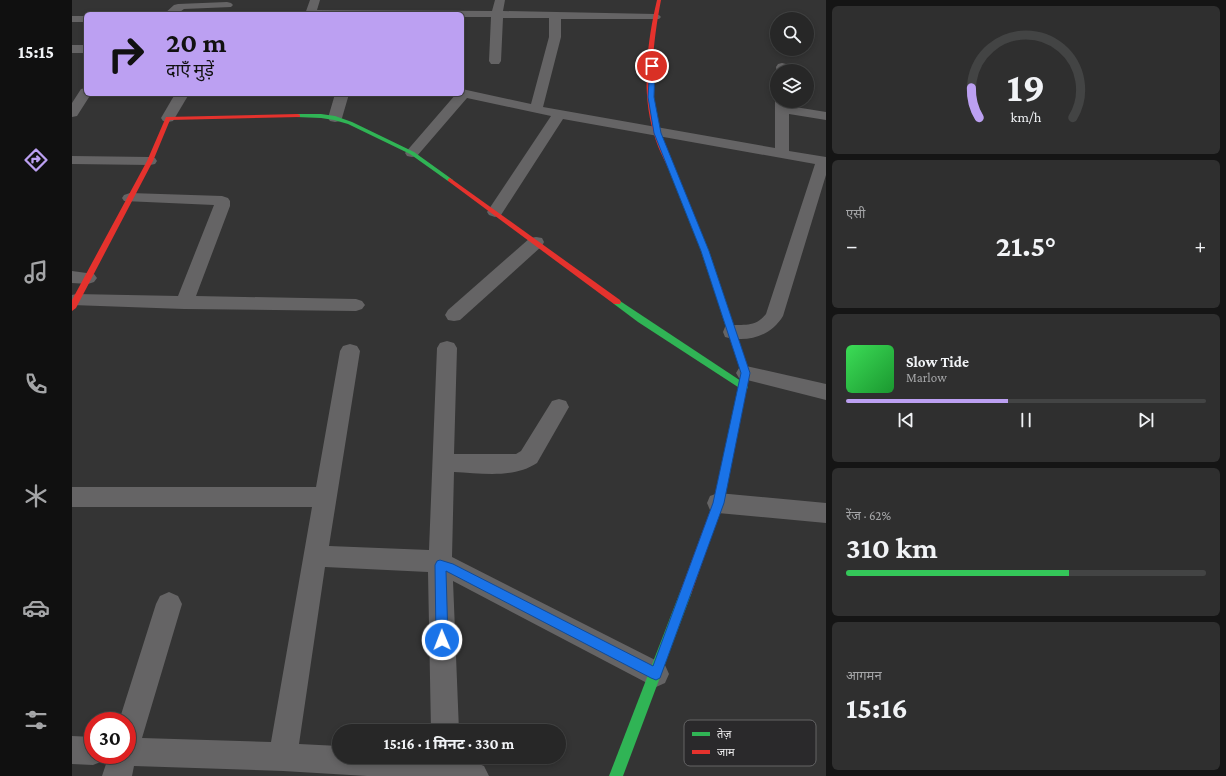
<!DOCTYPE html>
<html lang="hi">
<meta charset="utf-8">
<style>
body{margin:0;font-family:"Crimson Pro","Noto Sans Devanagari",serif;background:#2f2f2f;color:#f1f3f6;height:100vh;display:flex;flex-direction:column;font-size:15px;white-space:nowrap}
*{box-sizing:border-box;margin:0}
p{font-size:13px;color:#a4a5a7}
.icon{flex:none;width:22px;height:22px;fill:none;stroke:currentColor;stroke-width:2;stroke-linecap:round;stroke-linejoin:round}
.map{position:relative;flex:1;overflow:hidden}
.details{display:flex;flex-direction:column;gap:6px;padding:6px;background:#151515;width:400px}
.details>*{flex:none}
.guide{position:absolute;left:12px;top:12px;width:380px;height:84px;border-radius:6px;box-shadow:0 2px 6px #0003,0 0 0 1px #434444;background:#bca0f2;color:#111;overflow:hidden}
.controls{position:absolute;left:698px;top:12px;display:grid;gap:8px}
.controls a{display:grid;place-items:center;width:44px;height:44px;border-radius:50%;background:#272727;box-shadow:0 2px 6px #0003,0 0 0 1px #434444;font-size:20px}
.speed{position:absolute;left:12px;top:712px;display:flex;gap:8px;font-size:20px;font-weight:700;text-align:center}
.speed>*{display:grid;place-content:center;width:52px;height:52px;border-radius:50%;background:#272727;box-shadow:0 2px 6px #0003,0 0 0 1px #434444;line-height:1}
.speed .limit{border:6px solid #d22;background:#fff;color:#111}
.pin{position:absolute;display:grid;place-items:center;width:34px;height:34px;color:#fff;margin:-17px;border:2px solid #fff;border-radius:50%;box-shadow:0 1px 4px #0007}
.me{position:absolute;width:44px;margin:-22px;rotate:359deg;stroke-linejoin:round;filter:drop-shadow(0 0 3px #0008)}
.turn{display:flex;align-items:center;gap:14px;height:84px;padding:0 16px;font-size:18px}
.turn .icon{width:52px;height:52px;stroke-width:2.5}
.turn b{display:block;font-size:28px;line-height:34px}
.big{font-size:30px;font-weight:700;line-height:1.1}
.details .card{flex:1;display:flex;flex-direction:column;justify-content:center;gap:6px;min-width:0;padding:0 14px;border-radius:6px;background:#2f2f2f}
.details .dial{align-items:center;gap:0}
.dial svg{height:104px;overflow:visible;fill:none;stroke:#434444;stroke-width:7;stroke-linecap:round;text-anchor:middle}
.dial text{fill:#f1f3f6;stroke:none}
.song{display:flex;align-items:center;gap:12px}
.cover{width:48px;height:48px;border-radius:6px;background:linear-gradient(135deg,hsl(130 70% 55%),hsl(130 70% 35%))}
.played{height:4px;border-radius:2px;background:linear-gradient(90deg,#bca0f2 45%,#434444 45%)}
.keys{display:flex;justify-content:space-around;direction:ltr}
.heat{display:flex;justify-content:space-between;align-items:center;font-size:22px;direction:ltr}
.charge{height:6px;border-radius:3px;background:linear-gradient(90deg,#34c759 62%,#434444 0)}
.trip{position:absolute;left:260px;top:724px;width:234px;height:40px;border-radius:20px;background:#272727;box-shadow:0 2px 6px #0003,0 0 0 1px #434444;font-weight:700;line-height:40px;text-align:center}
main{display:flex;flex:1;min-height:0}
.tabs{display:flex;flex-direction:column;width:72px;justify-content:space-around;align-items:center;background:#101010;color:#a4a5a7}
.tabs .icon{width:28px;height:28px}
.tabs .on{color:#bca0f2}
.tabs b{font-size:18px;color:#f1f3f6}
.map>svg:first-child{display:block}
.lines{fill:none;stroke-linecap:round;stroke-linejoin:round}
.street{fill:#656465;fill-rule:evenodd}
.fast{fill:#30b455;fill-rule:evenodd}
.jam{fill:#e5322d;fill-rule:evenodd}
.route{fill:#1a73e8;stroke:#114b97}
.key{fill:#2a292b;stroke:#646465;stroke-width:1}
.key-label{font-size:11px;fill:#edeced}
</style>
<main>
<nav class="tabs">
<b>15:15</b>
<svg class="icon on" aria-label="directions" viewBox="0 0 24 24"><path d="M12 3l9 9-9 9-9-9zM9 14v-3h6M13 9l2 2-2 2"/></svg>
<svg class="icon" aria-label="music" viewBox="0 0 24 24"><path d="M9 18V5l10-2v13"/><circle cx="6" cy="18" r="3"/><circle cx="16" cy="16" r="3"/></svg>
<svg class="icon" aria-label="phone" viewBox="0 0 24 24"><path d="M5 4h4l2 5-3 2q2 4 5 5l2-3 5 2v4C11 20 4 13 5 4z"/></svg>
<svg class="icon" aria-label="climate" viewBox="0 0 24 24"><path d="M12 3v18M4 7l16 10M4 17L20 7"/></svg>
<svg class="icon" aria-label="car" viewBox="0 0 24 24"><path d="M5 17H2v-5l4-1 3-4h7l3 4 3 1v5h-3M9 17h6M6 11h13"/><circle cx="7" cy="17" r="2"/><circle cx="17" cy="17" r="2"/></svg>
<svg class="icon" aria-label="filters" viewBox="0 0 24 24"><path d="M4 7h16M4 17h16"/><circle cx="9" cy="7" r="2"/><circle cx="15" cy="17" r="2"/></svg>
</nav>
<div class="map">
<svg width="754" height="776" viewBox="0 0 754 776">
<rect width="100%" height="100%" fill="#343434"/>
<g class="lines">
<!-- street -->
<g class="street">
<path d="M238 0H248L245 10 420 11 423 0H433L431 11 583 14 587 15 589 17 587 19H489V37L471 107 703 148V101L705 99V101H717V106L754 112V120L717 114V151L754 157V175L711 316C699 336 676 343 653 337L651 332 653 327C670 322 681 330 694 314L743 164 491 119 429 215 423 217 417 215 415 212 479 116 395 98 345 156 340 157 335 156 333 153 384 94H390V89L459 104 477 37V18H431L429 61 427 64H419L417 61 419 17H390V14H233Z"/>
<path d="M155 2 159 3 161 5 159 7 112 9 105 14H92L102 5 106 4Z"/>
<rect x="0" y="16" width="14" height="6"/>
<rect x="0" y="45" width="14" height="8"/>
<path d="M710 63 714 64 716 71H705V73L704 67 706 64Z"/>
<path d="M14 88V94H19L5 116 0 117V103L9 89Z"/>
<path d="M103 94H117L101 121 96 122 91 121 89 118Z"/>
<path d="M263 94H277L270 118 268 121 263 122 258 121 256 118Z"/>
<path d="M0 156 78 157 83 158 85 161 83 164 78 165 0 164Z"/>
<path d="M58 193 150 196 156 198 158 201V206L124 296 284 299 290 301 293 305 290 309 284 311 112 309 0 305V295L4 294 106 296 142 205 52 201 50 198 52 195Z"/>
<path d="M464 237 470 238 472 242 470 246 388 320 382 321 376 320 373 315 376 310 458 238Z"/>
<path d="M0 271 22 274 25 278 22 282 16 284 0 283Z"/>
<path d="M375 341 382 343 385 348 382 454H444L449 451 480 401 487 399 494 401 497 407 465 463C441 479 409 473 382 472L380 557 593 665 597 674 593 683 584 687 575 683 381 581 387 731H359L356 572 253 567 227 744 267 746V757H389L412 766 417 776H295L211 771 62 766 60 776H30L37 755H55V721H47L84 604 88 596 97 592 106 596 110 604 70 738 199 742 240 507H0V487H244L268 351 271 346 278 344 285 346 288 351 257 546 357 550 365 348 368 343Z"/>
<path d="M674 366 754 384V400L667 378 664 373 667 368Z"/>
<path d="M646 493 754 503V523L646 513 638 510 635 503 638 496Z"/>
<path d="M0 736 21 737V755H34L31 761 21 765 0 764Z"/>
</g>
<!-- fast -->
<g class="fast">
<path d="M226 114H249L263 116 280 122 342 152 381 180 380 181H376L338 154 276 124 262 120 249 118 224 117V115Z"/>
<path d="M599 166 602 168 637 251 662 327 661 329H655L654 327 629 251 596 168Z"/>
<path d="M545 299 675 385 676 387 675 389H669L566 322 542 304 541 302 542 300Z"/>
<path d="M614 587 618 588 620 592 551 776H537L608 592 610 588Z"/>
</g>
<!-- jam -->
<g class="jam">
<path d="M585 0H589C581 42 575 92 588 134 592 146 598 157 602 168L599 170 596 168C591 157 585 146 582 134 569 92 575 42 585 0Z"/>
<path d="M226 114 228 115V117L98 120 81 161 4 308 0 311V300L75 161 94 117Z"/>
<path d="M378 178 548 300 549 302 548 304H542L376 181V179Z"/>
<path d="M658 324 662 327 678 373 651 503 620 592 618 596 614 597 610 596 608 592 641 503 670 373 654 327Z"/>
</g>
</g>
<!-- route -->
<path class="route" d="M578 65 583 66 582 97 589 133 637 251 678 373 652 503 588 678 584 680 579 678 374 571 376 640 374 644 370 646 366 644 364 640 363 565 365 561 368 560 381 564 581 666 641 503 669 373 629 251 582 133 576 97Z"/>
<!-- legend -->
<rect x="612" y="720" width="132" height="46" rx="6" class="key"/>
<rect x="620" y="732" width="18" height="4" fill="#30b455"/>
<rect x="620" y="750" width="18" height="4" fill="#e5322d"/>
<g class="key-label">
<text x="645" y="738">तेज़</text>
<text x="645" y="756">जाम</text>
</g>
</svg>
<div class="controls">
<a><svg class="icon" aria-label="search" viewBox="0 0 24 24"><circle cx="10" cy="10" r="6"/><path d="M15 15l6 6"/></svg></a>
<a><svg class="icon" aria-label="layers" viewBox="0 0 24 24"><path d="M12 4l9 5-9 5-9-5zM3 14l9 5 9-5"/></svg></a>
</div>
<div class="speed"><div class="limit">30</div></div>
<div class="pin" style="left:580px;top:66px;background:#d93025"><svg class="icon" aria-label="arrive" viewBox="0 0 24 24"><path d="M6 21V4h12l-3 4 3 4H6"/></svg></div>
<svg class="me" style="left:370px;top:640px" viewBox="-20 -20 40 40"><circle r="17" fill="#1a73e8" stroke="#fff" stroke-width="3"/><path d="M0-11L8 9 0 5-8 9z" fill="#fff"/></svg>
<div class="trip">15:16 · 1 मिनट · 330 m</div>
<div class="guide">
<div class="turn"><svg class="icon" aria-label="right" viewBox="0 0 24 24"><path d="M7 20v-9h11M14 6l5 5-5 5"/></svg><div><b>20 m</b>दाएँ मुड़ें</div></div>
</div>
</div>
<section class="details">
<div class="card dial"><svg viewBox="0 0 100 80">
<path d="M14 69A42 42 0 1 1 86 69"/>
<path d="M14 69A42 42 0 0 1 8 46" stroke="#bca0f2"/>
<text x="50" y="56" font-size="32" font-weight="700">19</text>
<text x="50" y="72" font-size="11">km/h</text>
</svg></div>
<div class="card"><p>एसी</p>
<div class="heat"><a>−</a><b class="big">21.5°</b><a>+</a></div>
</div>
<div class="card">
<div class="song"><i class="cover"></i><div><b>Slow Tide</b><p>Marlow</p></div></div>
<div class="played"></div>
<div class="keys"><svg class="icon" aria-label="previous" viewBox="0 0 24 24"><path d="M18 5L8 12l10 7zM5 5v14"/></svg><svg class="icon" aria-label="pause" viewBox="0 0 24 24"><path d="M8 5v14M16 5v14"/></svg><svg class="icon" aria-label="next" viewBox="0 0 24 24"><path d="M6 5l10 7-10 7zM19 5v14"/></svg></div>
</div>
<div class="card"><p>रेंज · 62%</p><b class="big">310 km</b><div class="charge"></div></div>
<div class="card"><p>आगमन</p><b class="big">15:16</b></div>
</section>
</main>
